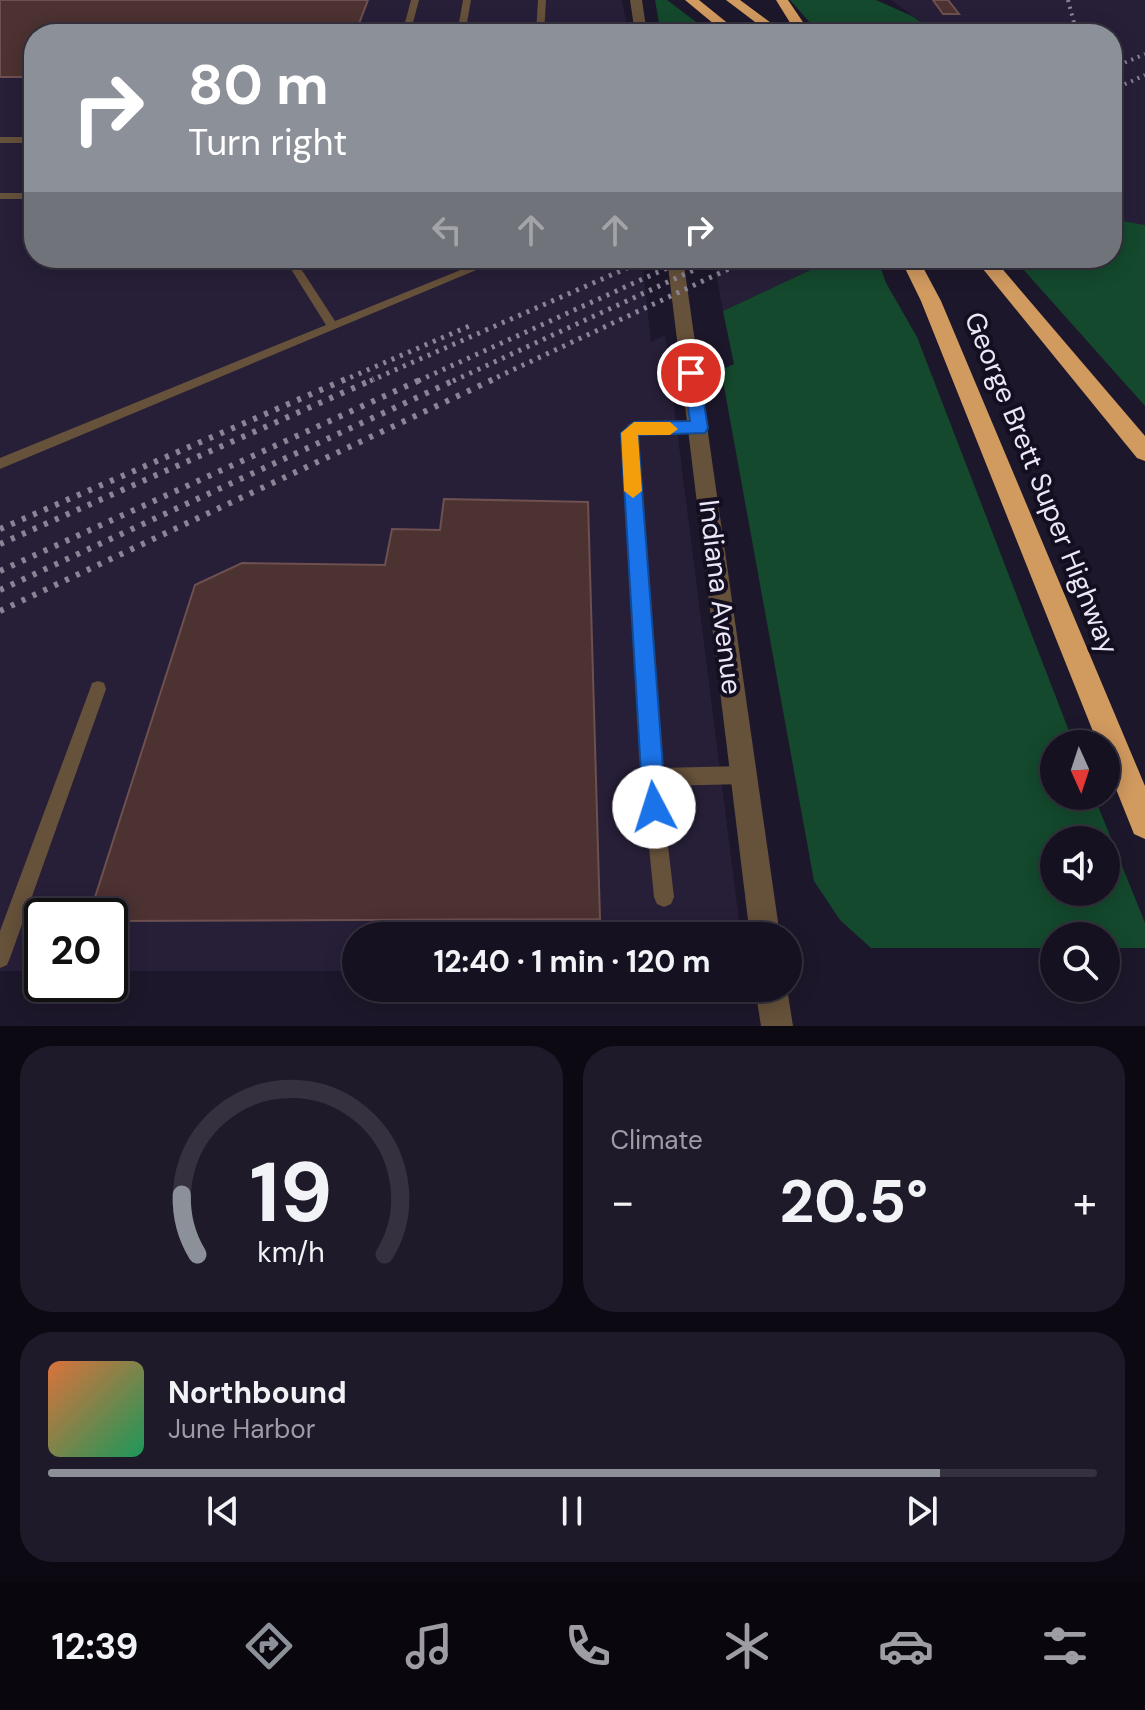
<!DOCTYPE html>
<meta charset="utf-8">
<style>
body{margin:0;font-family:"DM Sans",sans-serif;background:#1f1a29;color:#f1f3f6;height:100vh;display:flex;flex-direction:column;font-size:30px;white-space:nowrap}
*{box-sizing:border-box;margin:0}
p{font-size:26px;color:#9e9da5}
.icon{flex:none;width:44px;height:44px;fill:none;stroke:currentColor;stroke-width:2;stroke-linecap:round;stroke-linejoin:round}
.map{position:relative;height:1026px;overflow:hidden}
.side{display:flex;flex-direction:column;gap:20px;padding:20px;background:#0c0912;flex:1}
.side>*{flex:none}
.banner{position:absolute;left:24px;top:24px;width:1098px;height:244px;border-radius:32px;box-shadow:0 4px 20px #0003,0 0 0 2px #35313e;background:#8c9099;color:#fff;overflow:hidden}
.needle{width:52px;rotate:177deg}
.tools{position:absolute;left:1040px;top:730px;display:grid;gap:16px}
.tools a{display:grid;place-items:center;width:80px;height:80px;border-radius:50%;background:#161120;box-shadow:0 4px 20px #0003,0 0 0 2px #35313e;font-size:40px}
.speed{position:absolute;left:24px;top:898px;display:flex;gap:16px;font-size:40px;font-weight:700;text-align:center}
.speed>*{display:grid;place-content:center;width:104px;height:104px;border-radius:50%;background:#161120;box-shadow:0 4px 20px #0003,0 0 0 2px #35313e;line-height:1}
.speed .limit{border:4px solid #111;border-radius:12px;background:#fff;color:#111}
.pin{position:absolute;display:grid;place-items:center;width:68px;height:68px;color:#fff;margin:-34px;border:4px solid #fff;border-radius:50%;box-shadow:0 2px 8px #0007}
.me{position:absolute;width:88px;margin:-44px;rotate:355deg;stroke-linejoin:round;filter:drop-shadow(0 0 6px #0008)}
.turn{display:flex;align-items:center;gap:28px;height:168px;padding:0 32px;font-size:36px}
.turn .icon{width:104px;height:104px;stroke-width:2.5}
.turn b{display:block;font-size:56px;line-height:68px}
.lanes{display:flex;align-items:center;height:76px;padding:0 32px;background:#0003;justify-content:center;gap:40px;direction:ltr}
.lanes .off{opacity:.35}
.big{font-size:60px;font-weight:700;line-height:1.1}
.side .card{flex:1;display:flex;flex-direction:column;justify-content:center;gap:12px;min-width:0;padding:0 28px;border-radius:32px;background:#1f1a29}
.side .dial{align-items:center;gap:0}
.dial svg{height:208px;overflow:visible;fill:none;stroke:#35313e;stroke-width:7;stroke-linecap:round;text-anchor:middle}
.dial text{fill:#f1f3f6;stroke:none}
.song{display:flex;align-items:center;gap:24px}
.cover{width:96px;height:96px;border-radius:12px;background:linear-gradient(135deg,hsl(20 70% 55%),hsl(150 70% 35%))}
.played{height:8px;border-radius:4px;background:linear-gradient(90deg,#8c9099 85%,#35313e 85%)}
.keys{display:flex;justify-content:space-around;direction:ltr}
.heat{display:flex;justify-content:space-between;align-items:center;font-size:44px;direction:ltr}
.side .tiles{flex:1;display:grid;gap:20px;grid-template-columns:1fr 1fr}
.card:last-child{grid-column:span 2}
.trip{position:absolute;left:342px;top:922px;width:460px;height:80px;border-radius:40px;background:#161120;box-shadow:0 4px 20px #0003,0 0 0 2px #35313e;font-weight:700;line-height:80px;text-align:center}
.tab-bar{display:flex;height:128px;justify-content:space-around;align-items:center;background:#09070d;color:#9e9da5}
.tab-bar .icon{width:56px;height:56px}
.tab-bar .selected{color:#8c9099}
.tab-bar b{font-size:36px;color:#f1f3f6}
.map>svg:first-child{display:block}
.built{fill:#271f38}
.green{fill:#14492d;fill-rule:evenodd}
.building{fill:#4c3231;stroke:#6d504f;stroke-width:2}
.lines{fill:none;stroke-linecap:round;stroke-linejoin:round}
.service{fill:#66513a;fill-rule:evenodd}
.tertiary{fill:#66513a;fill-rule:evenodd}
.motorway{fill:#d19a5f;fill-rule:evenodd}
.rail-far2{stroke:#8a8596;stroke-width:4;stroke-dasharray:2 5;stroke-linecap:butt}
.rail-far1{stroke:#8a8596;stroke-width:5;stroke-dasharray:3 6;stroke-linecap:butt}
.rail{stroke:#8a8596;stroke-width:6;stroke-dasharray:4 8;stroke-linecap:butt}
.route{fill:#1a73e8;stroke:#114b97;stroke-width:2}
.slow{fill:#f59e0b}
.labels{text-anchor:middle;stroke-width:8;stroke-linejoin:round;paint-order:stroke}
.street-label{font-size:28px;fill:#ebe7f6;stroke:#140e21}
</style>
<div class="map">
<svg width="1145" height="1026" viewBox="0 0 1145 1026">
<rect width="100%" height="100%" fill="#1d172b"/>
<!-- built -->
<g class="built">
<path d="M0 0H622L628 34H34V258H642L651 342 665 335 741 936H356V971H110V916H42V971H0Z"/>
<path d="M891 0H1145V225L1112 219V34H938Z"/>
<path d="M713 258H836L723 311Z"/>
</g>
<!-- green -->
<g class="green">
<path d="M655 0H667L712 34H661Z"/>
<path d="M790 0H876L912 16 938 34H820Z"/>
<path d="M1112 219 1145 225V406L1013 258H1112Z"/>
<path d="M836 258H877L886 283 917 337 1074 744H1054V796H1094L1145 923V948H1106V936H1054V948H871L840 920 814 881 721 370 734 364 723 311ZM1106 840V892H1054V840Z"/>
</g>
<!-- building -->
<g class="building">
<path d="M0 0H368L355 34H34V77H0Z"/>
<path d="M933 0H948L959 14H943Z"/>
<path d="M444 499 588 502 600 919 110 921V916H89L195 585 242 563 385 565 392 529 440 530Z"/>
</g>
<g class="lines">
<!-- service -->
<g class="service">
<path d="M411 0H419L410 34H402Z"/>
<path d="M463 0H471L465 34H457Z"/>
<path d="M538 0H546L544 34H536Z"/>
<rect x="0" y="137" width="34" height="6"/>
<rect x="0" y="193" width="34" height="6"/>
<path d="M284 258H294L335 321 490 258H505L0 469V458L326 325Z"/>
<path d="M634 423H699L705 428 699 433 636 435 659 768 745 766 751 769 754 775 751 781 745 784 661 786 674 897 671 904 664 907 657 904 654 897 642 777 623 433 629 424Z"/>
<path d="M98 681 104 683 106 689 10 958 7 965 0 968V931L90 689 92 683Z"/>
</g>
<!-- tertiary -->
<g class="tertiary">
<path d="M630 0H642L647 34H635Z"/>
<path d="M667 258H683L780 936H750Z"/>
<path d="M755 988H787L793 1026H761Z"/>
</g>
<!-- motorway -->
<g class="motorway">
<path d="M685 0H699L741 34H726Z"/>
<path d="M726 0H740L786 34H771Z"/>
<path d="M776 0H788L811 34H797Z"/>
<path d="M900 258H918L941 301 1145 786V839L1134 834 1106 764V744H1098L921 301Z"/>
<path d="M974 258H993L1145 436V461L1137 458Z"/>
</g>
<!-- rail-far2 -->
<g class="rail-far2">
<path d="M1068 0 1077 34"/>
<path d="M1112 68 1145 54"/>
<path d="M1112 90 1145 75"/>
</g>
<!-- rail-far1 -->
<g class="rail-far1">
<path d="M342 381 474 324"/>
<path d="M370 381 650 258"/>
<path d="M418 381 689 258"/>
<path d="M453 381 720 258"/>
<path d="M489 381 752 258"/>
</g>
<!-- rail -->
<g class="rail">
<path d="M0 529 346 379"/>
<path d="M0 544 374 379"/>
<path d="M0 571 422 379"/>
<path d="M0 590 457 379"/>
<path d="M0 611 494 379"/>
</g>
</g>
<!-- route -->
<path class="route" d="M691 367 699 373 708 428 705 433 638 435 666 807 662 815 654 819 646 815 643 807 621 433 634 422 690 421 683 373Z"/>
<!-- slow -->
<path class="slow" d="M634 422H670L678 429 670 435H638L642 491 633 498 624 491 621 433Z"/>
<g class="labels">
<!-- street labels -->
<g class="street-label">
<text transform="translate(1042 483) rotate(68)" y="10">George Brett Super Highway</text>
<text transform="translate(721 597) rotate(83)" y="10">Indiana Avenue</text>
</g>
</g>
</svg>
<div class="tools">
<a><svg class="needle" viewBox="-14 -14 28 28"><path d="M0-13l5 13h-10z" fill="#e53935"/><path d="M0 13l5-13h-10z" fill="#9e9da5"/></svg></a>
<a><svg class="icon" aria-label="sound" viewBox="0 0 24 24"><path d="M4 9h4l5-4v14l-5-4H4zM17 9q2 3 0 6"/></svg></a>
<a><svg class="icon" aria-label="search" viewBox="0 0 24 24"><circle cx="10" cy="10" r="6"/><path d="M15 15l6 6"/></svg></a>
</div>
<div class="speed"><div class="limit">20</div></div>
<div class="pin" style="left:691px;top:373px;background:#d93025"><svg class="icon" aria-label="arrive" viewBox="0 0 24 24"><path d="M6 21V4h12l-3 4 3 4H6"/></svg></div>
<svg class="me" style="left:654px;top:807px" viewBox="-20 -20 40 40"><circle r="19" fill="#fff"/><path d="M0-13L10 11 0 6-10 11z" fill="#1a73e8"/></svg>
<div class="trip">12:40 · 1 min · 120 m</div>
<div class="banner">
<div class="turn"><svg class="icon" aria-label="right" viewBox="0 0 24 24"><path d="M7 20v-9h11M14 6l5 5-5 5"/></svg><div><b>80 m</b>Turn right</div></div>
<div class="lanes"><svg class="icon off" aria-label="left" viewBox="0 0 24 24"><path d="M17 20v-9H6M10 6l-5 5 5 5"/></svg><svg class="icon off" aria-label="ahead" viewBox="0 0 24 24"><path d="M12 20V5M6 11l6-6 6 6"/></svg><svg class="icon off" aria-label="ahead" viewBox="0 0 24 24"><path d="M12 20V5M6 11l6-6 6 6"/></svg><svg class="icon" aria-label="right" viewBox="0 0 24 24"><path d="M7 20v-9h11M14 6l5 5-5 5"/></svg></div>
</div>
</div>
<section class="side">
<div class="tiles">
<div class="card dial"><svg viewBox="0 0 100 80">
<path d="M14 69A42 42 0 1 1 86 69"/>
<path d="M14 69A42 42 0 0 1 8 46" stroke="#8c9099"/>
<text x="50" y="56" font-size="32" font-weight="700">19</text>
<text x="50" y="72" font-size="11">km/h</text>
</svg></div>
<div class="card"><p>Climate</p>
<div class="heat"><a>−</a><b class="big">20.5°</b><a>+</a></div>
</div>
<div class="card">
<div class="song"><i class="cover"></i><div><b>Northbound</b><p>June Harbor</p></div></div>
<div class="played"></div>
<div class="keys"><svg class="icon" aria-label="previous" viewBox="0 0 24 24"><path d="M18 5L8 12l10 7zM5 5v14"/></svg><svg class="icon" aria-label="pause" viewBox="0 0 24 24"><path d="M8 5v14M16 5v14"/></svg><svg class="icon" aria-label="next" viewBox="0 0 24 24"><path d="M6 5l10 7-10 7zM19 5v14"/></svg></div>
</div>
</div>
</section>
<nav class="tab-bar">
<b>12:39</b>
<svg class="icon selected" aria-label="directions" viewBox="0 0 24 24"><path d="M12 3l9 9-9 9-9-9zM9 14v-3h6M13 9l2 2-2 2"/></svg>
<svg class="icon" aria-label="music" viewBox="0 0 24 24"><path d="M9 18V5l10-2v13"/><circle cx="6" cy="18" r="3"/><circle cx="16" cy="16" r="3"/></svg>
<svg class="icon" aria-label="phone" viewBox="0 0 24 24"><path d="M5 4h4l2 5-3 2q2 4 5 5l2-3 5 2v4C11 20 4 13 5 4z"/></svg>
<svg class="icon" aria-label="climate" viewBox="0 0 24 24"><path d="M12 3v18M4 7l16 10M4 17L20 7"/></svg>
<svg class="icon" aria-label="car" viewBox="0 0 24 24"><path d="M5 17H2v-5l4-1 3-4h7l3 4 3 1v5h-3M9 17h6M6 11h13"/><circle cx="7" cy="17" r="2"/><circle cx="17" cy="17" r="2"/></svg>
<svg class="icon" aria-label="filters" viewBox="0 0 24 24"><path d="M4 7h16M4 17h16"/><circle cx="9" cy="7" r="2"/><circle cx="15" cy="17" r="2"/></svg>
</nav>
